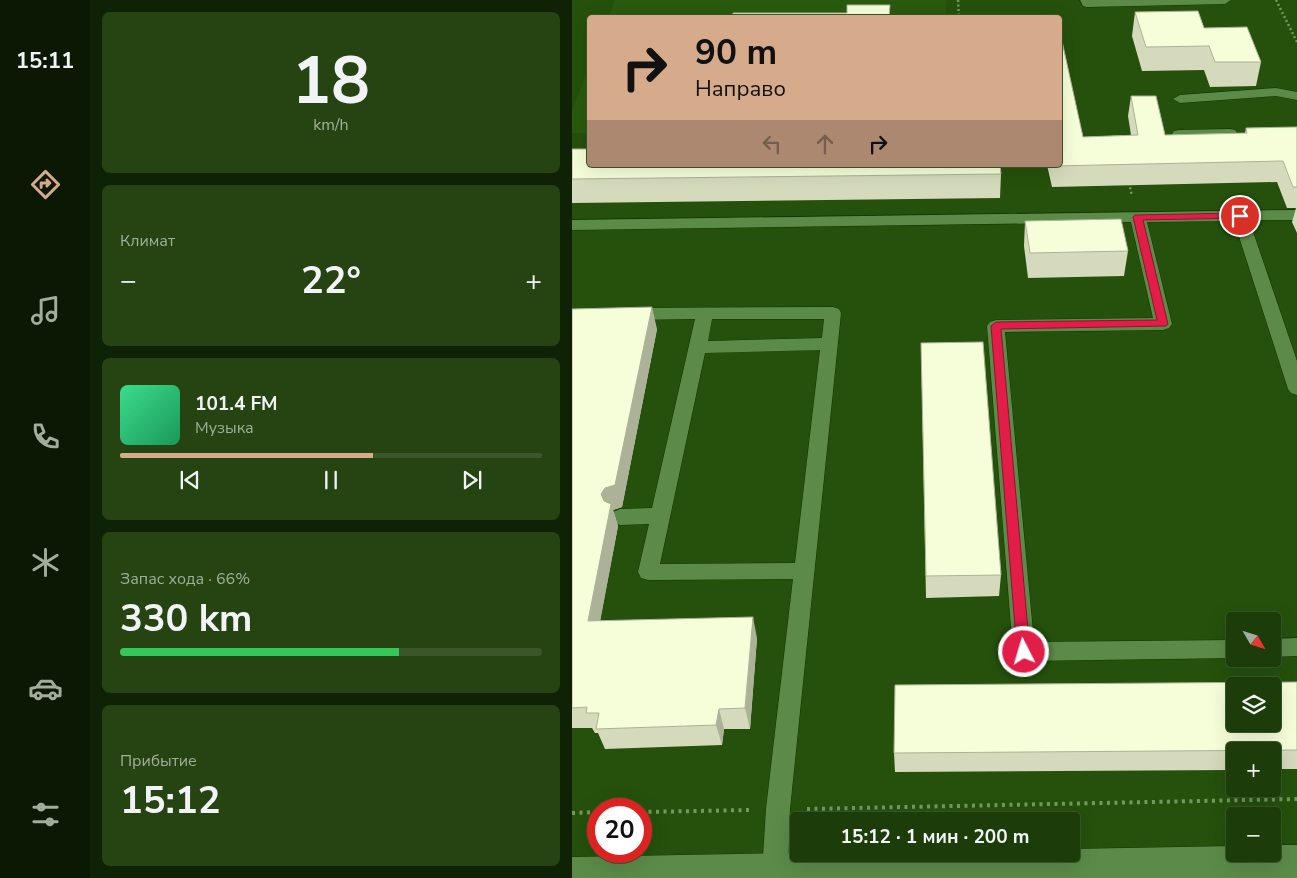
<!DOCTYPE html>
<html lang="ru">
<meta charset="utf-8">
<style>
body{margin:0;font-family:"Nunito Sans",sans-serif;background:#254412;color:#f1f3f6;height:100vh;display:flex;flex-direction:column;font-size:19px;white-space:nowrap}
*{box-sizing:border-box;margin:0}
p{font-size:16px;color:#a0ae9c}
.icon{flex:none;width:28px;height:28px;fill:none;stroke:currentColor;stroke-width:2;stroke-linecap:round;stroke-linejoin:round}
.map{position:relative;flex:1;overflow:hidden}
.drawer{display:flex;flex-direction:column;gap:12px;padding:12px;background:#0f2205;width:482px}
.drawer>*{flex:none}
.banner{position:absolute;left:15px;top:15px;width:475px;height:152px;border-radius:5px;box-shadow:0 5px 20px #0002,0 0 0 1px #3a562a;background:#d6ab8b;color:#111;overflow:hidden}
.needle{width:32px;rotate:129deg}
.controls{position:absolute;left:654px;top:612px;display:grid;gap:10px}
.controls a{display:grid;place-items:center;width:55px;height:55px;border-radius:5px;background:#1c3d09;box-shadow:0 5px 20px #0002,0 0 0 1px #3a562a;font-size:25px}
.speed{position:absolute;left:15px;top:798px;display:flex;gap:10px;font-size:25px;font-weight:700;text-align:center}
.speed>*{display:grid;place-content:center;width:65px;height:65px;border-radius:50%;background:#1c3d09;box-shadow:0 5px 20px #0002,0 0 0 1px #3a562a;line-height:1}
.speed .limit{border:8px solid #d22;background:#fff;color:#111}
.pin{position:absolute;display:grid;place-items:center;width:42px;height:42px;color:#fff;margin:-21px;border:2px solid #fff;border-radius:50%;box-shadow:0 1px 5px #0007}
.me{position:absolute;width:55px;margin:-28px;rotate:355deg;stroke-linejoin:round;filter:drop-shadow(0 0 4px #0008)}
.turn{display:flex;align-items:center;gap:18px;height:105px;padding:0 25px;font-size:22px}
.turn .icon{width:65px;height:65px;stroke-width:2.5}
.turn b{display:block;font-size:35px;line-height:42px}
.lanes{display:flex;align-items:center;height:48px;padding:0 25px;background:#0003;justify-content:center;gap:25px;direction:ltr}
.lanes .off{opacity:.35}
.big{font-size:38px;font-weight:700;line-height:1.1}
.drawer .widget{flex:1;display:flex;flex-direction:column;justify-content:center;gap:8px;min-width:0;padding:0 18px;border-radius:8px;background:#254412}
.drawer .dial{align-items:center;gap:0}
.dial b{font-size:65px;line-height:1}
.song{display:flex;align-items:center;gap:15px}
.cover{width:60px;height:60px;border-radius:8px;background:linear-gradient(135deg,hsl(150 70% 55%),hsl(150 70% 35%))}
.played{height:5px;border-radius:2px;background:linear-gradient(90deg,#d6ab8b 60%,#3a562a 60%)}
.keys{display:flex;justify-content:space-around;direction:ltr}
.heat{display:flex;justify-content:space-between;align-items:center;font-size:28px;direction:ltr}
.charge{height:8px;border-radius:4px;background:linear-gradient(90deg,#34c759 66%,#3a562a 0)}
.trip{position:absolute;left:218px;top:812px;width:290px;height:50px;border-radius:5px;background:#1c3d09;box-shadow:0 5px 20px #0002,0 0 0 1px #3a562a;font-weight:700;line-height:50px;text-align:center}
main{display:flex;flex:1;min-height:0}
.tab-bar{display:flex;flex-direction:column;width:90px;justify-content:space-around;align-items:center;background:#0b1804;color:#a0ae9c}
.tab-bar .icon{width:35px;height:35px}
.tab-bar .selected{color:#d6ab8b}
.tab-bar b{font-size:22px;color:#f1f3f6}
.map>svg:first-child{display:block}
.built{fill:#295a0d}
.lines{fill:none;stroke-linecap:round;stroke-linejoin:round}
.service-casing{stroke:#123401;stroke-width:1}
.tertiary-casing{stroke:#123401;stroke-width:1}
.path-far1{stroke:#759862;stroke-width:2.5;stroke-dasharray:2 2.5;stroke-linecap:butt}
.path{stroke:#759862;stroke-width:4;stroke-dasharray:3 4.5;stroke-linecap:butt}
.service{fill:#5c8b49;fill-rule:evenodd}
.tertiary{fill:#5c8b49;fill-rule:evenodd}
.wall{fill:#d4dabb}
.shaded-wall{fill:#acb298}
.building{fill:#f6fed9;stroke:#acb298;fill-rule:evenodd}
.route{fill:#e11d48;stroke:#92132f}
</style>
<main>
<nav class="tab-bar">
<b>15:11</b>
<svg class="icon selected" aria-label="directions" viewBox="0 0 24 24"><path d="M12 3l9 9-9 9-9-9zM9 14v-3h6M13 9l2 2-2 2"/></svg>
<svg class="icon" aria-label="music" viewBox="0 0 24 24"><path d="M9 18V5l10-2v13"/><circle cx="6" cy="18" r="3"/><circle cx="16" cy="16" r="3"/></svg>
<svg class="icon" aria-label="phone" viewBox="0 0 24 24"><path d="M5 4h4l2 5-3 2q2 4 5 5l2-3 5 2v4C11 20 4 13 5 4z"/></svg>
<svg class="icon" aria-label="climate" viewBox="0 0 24 24"><path d="M12 3v18M4 7l16 10M4 17L20 7"/></svg>
<svg class="icon" aria-label="car" viewBox="0 0 24 24"><path d="M5 17H2v-5l4-1 3-4h7l3 4 3 1v5h-3M9 17h6M6 11h13"/><circle cx="7" cy="17" r="2"/><circle cx="17" cy="17" r="2"/></svg>
<svg class="icon" aria-label="filters" viewBox="0 0 24 24"><path d="M4 7h16M4 17h16"/><circle cx="9" cy="7" r="2"/><circle cx="15" cy="17" r="2"/></svg>
</nav>
<section class="drawer">
<div class="widget dial"><b>18</b><p>km/h</p></div>
<div class="widget"><p>Климат</p>
<div class="heat"><a>−</a><b class="big">22°</b><a>+</a></div>
</div>
<div class="widget">
<div class="song"><i class="cover"></i><div><b>101.4 FM</b><p>Музыка</p></div></div>
<div class="played"></div>
<div class="keys"><svg class="icon" aria-label="previous" viewBox="0 0 24 24"><path d="M18 5L8 12l10 7zM5 5v14"/></svg><svg class="icon" aria-label="pause" viewBox="0 0 24 24"><path d="M8 5v14M16 5v14"/></svg><svg class="icon" aria-label="next" viewBox="0 0 24 24"><path d="M6 5l10 7-10 7zM19 5v14"/></svg></div>
</div>
<div class="widget"><p>Запас хода · 66%</p><b class="big">330 km</b><div class="charge"></div></div>
<div class="widget"><p>Прибытие</p><b class="big">15:12</b></div>
</section>
<div class="map">
<svg width="725" height="878" viewBox="0 0 725 878">
<rect width="100%" height="100%" fill="#25510c"/>
<!-- built -->
<g class="built">
<path d="M43 0H374V17L36 18Z"/>
<path d="M17 66V133H0V111Z"/>
</g>
<g class="lines">
<defs>
<g id="service">
<path d="M508 0H659L653 4 515 7 511 6Z"/>
<path d="M704 88 725 92V100L704 96 608 103 601 99 608 95Z"/>
<path d="M658 129 663 130 665 133 663 136 607 138 602 137 600 134 602 131 607 130Z"/>
<path d="M725 210V220H677L725 361V395L719 393 716 389 662 221 575 222 600 324 597 328 591 330 433 332 462 642 662 640V658L452 661 444 659 441 652 415 326 418 322 424 320 581 318 559 222 0 230V220Z"/>
<path d="M261 307 267 309 269 313 218 809 216 872 213 878H193L190 872 194 809 221 579 76 580 69 578 66 572 77 524 48 525 41 522 38 517 41 512 48 509 80 508 123 319 57 320 51 318 49 314 51 310 57 308ZM140 319H252L250 338 136 341ZM248 350 223 563 88 564 133 353Z"/>
<path d="M725 638V656L700 657V639Z"/>
</g>
<path id="tertiary" d="M700 845H725V878H0V857L226 853 499 854V849L662 846V854H700Z"/>
</defs>
<!-- service casing -->
<use href="#service" class="service-casing"/>
<!-- tertiary casing -->
<use href="#tertiary" class="tertiary-casing"/>
<!-- path-far1 -->
<g class="path-far1">
<path d="M386 0 387 18"/>
<path d="M704 0 725 42"/>
<path d="M557 183 560 196"/>
</g>
<!-- path -->
<g class="path">
<path d="M235 809 725 799"/>
<path d="M69 812 179 810"/>
<path d="M0 813 26 812"/>
</g>
<!-- service -->
<use href="#service" class="service"/>
<!-- tertiary -->
<use href="#tertiary" class="tertiary"/>
</g>
<!-- wall -->
<g class="wall">
<path d="M563 12 632 28 689 62 684 86 638 87 632 70 570 71 560 36Z"/>
<path d="M559 96 593 135 673 133 674 128 725 127V233L720 222 724 208H715L705 182 480 187 475 165H488L511 137 559 135 556 116Z"/>
<path d="M0 149 429 174 428 198 0 203Z"/>
<path d="M453 221 556 251 552 276 456 278 452 246Z"/>
<path d="M0 309 85 329 50 507 41 510 46 526 28 621 185 638 178 729H152L150 745 33 749 26 733H23L20 728H0Z"/>
<path d="M349 343 429 575 427 596 354 598Z"/>
<path d="M725 682V769H700V751H662V770L323 772 322 753Z"/>
</g>
<!-- shaded-wall -->
<g class="shaded-wall">
<path d="M80 307 85 329 50 507 41 510 46 526 24 643 16 621 29 494Z"/>
<path d="M181 617 185 638 178 729 173 708Z"/>
<path d="M147 709 152 729 150 745 144 725Z"/>
</g>
<!-- building -->
<g class="building">
<path d="M275 5H318L317 18H160L161 13H275Z"/>
<path d="M626 11 632 28 675 27 689 62H643L637 46 574 47 563 12Z"/>
<path d="M488 41H490L511 137 566 135 559 96H584L593 135 675 133 674 128 725 127V187H721L711 161 481 166V165H488Z"/>
<path d="M0 149H18V165H428L429 174 0 179Z"/>
<path d="M549 219 556 251 458 253 453 221Z"/>
<path d="M80 307 43 485 33 488 29 494 32 501 39 504 16 621 181 617 173 708 147 709 144 725 24 729 27 713H14L15 707 0 708V309Z"/>
<path d="M411 342 429 575 354 576 349 343Z"/>
<path d="M725 682V750L322 753 323 685ZM662 686H700V724H662Z"/>
</g>
<!-- route -->
<path class="route" d="M668 213 673 216 672 218 571 220 596 324 594 326 429 329 458 652 456 656 452 658 447 656 445 652 419 326 424 322 585 320 561 217 563 215Z"/>
</svg>
<div class="controls">
<a><svg class="needle" viewBox="-14 -14 28 28"><path d="M0-13l5 13h-10z" fill="#e53935"/><path d="M0 13l5-13h-10z" fill="#a0ae9c"/></svg></a>
<a><svg class="icon" aria-label="layers" viewBox="0 0 24 24"><path d="M12 4l9 5-9 5-9-5zM3 14l9 5 9-5"/></svg></a>
<a>+</a>
<a>−</a>
</div>
<div class="speed"><div class="limit">20</div></div>
<div class="pin" style="left:668px;top:216px;background:#d93025"><svg class="icon" aria-label="arrive" viewBox="0 0 24 24"><path d="M6 21V4h12l-3 4 3 4H6"/></svg></div>
<svg class="me" style="left:452px;top:652px" viewBox="-20 -20 40 40"><circle r="17" fill="#e11d48" stroke="#fff" stroke-width="3"/><path d="M0-11L8 9 0 5-8 9z" fill="#fff"/></svg>
<div class="trip">15:12 · 1 мин · 200 m</div>
<div class="banner">
<div class="turn"><svg class="icon" aria-label="right" viewBox="0 0 24 24"><path d="M7 20v-9h11M14 6l5 5-5 5"/></svg><div><b>90 m</b>Направо</div></div>
<div class="lanes"><svg class="icon off" aria-label="left" viewBox="0 0 24 24"><path d="M17 20v-9H6M10 6l-5 5 5 5"/></svg><svg class="icon off" aria-label="ahead" viewBox="0 0 24 24"><path d="M12 20V5M6 11l6-6 6 6"/></svg><svg class="icon" aria-label="right" viewBox="0 0 24 24"><path d="M7 20v-9h11M14 6l5 5-5 5"/></svg></div>
</div>
</div>
</main>
